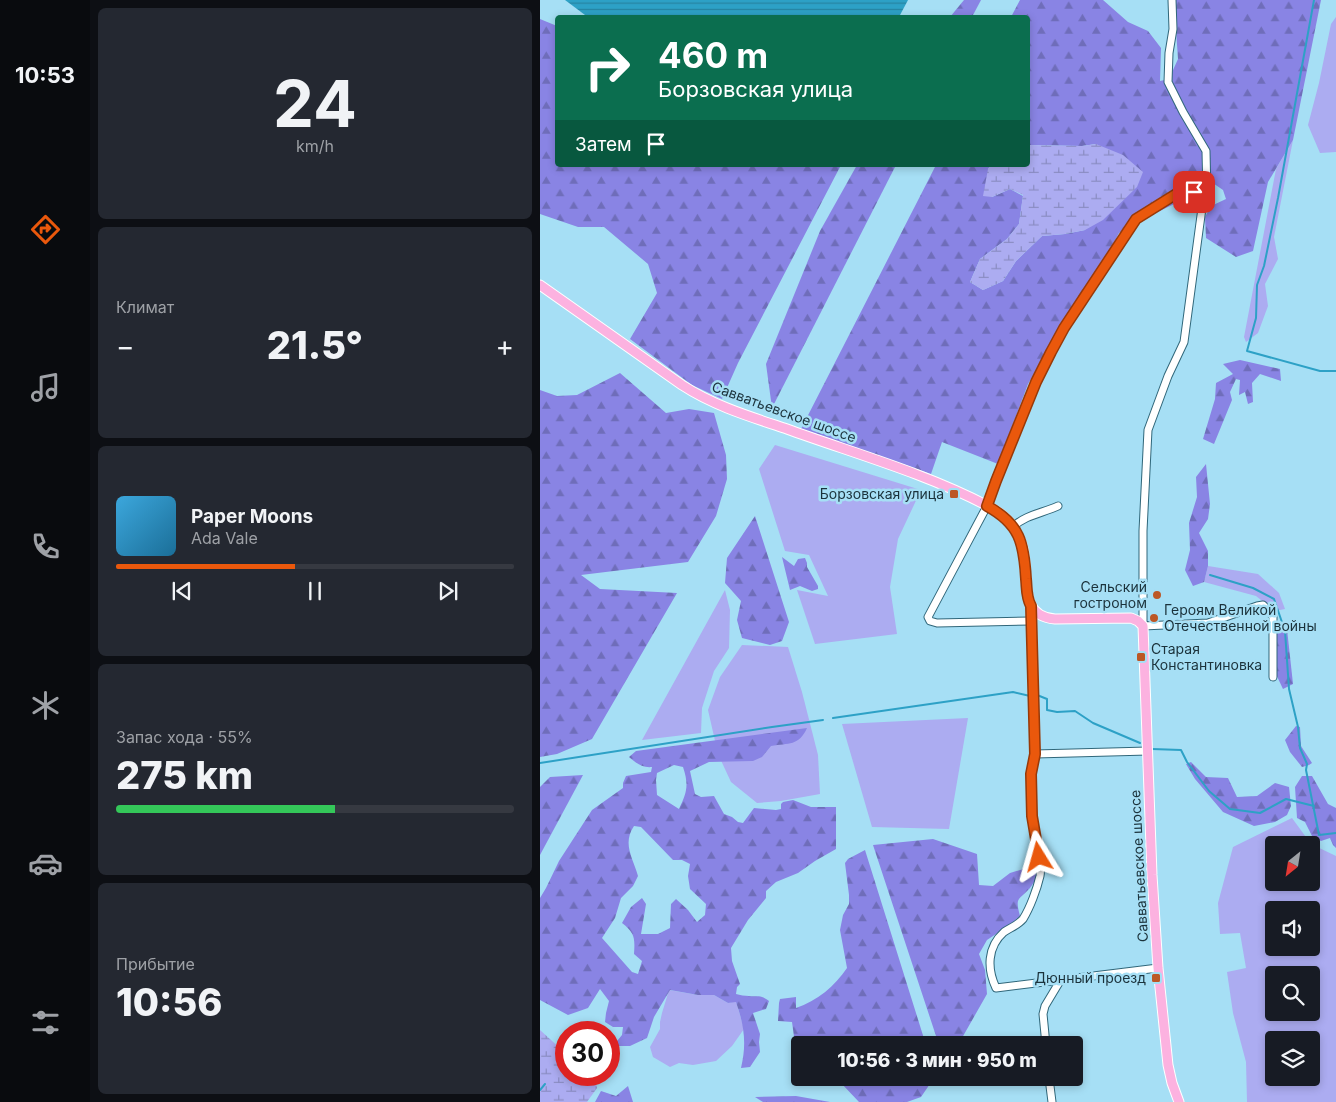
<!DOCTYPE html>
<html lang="ru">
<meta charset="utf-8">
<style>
body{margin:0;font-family:Inter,sans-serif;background:#242831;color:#f1f3f6;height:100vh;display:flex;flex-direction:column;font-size:19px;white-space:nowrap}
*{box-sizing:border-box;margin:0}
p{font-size:16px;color:#9ea1a6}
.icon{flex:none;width:28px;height:28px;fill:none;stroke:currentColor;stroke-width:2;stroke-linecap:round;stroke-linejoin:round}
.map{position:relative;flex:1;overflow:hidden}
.details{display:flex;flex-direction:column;gap:8px;padding:8px;background:#0d0f14;width:450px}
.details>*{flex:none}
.banner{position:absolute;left:15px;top:15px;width:475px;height:152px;border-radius:5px;box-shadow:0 2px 8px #0003;background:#0b6e4f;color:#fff;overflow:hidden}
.needle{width:32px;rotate:210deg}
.controls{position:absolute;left:725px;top:836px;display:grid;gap:10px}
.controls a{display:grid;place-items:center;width:55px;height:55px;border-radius:5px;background:#171b24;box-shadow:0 2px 8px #0003;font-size:25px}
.speed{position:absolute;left:15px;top:1021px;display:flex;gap:10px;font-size:25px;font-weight:700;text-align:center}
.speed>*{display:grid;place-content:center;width:65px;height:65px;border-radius:50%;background:#171b24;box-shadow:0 2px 8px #0003;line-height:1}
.speed .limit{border:8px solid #d22;background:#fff;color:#111}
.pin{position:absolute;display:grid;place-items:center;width:42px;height:42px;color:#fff;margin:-21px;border-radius:10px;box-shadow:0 2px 8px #0006}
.me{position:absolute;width:55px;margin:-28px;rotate:352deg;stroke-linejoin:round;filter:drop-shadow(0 0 4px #0008)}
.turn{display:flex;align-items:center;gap:18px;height:105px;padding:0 20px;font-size:22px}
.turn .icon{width:65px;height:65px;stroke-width:2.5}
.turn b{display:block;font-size:35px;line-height:42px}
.then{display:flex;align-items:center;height:48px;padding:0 20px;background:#0003;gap:10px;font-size:19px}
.big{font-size:38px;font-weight:800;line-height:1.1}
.details .card{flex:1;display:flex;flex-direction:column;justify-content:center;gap:8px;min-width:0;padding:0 18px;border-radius:8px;background:#242831}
.details .dial{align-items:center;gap:0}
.dial b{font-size:65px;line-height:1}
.song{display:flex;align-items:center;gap:15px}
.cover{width:60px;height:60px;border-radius:8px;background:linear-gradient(135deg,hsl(200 70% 55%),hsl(200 70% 35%))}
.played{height:5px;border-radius:2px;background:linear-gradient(90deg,#ea580c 45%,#363941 45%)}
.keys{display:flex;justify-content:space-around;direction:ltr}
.heat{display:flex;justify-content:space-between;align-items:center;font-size:28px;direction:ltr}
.charge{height:8px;border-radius:4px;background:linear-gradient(90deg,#34c759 55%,#363941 0)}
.trip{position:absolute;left:251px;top:1036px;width:292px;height:50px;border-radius:5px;background:#171b24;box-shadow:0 2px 8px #0003;font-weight:800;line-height:50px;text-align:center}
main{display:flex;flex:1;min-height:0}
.dock{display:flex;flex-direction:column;width:90px;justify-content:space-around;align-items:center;background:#090b0e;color:#9ea1a6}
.dock .icon{width:35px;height:35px}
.dock .on{color:#ea580c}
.dock b{font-size:22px;color:#f1f3f6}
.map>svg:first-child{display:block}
.grass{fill:#acacf1;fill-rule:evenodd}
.forest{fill:url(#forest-firs);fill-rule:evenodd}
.wetland{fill:url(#wetland-marsh)}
.water{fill:url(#water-rules)}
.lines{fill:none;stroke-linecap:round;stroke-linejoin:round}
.stream{stroke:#2da1c6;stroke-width:2}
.minor-casing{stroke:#30677a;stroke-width:9}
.major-casing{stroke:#fff;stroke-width:11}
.minor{stroke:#fff;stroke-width:7}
.major{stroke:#fcb2e0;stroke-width:9}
.route-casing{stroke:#983908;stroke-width:12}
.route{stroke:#ea580c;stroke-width:9}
.poi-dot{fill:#bc5725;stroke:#a6dff5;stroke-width:2}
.labels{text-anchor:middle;stroke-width:5;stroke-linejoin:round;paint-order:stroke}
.street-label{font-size:14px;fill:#1b323b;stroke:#a6dff5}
.poi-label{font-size:14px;fill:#1b323b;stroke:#a6dff5;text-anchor:end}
</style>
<main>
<nav class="dock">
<b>10:53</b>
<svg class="icon on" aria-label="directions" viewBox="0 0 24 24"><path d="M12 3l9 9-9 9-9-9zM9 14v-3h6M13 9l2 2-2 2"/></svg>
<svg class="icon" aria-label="music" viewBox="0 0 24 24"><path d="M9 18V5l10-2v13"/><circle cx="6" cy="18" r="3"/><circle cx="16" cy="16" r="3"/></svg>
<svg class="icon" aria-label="phone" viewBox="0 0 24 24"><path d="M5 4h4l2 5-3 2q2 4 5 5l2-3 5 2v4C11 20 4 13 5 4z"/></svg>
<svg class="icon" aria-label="climate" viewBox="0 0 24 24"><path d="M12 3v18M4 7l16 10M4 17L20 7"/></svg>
<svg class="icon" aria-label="car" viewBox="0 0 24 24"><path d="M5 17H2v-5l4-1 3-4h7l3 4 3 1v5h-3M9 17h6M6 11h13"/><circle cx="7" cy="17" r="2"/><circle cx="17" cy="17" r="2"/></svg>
<svg class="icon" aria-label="filters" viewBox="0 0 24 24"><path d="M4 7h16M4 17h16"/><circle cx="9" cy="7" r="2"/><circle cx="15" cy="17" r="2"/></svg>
</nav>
<section class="details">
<div class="card dial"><b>24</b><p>km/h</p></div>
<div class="card"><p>Климат</p>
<div class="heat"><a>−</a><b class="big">21.5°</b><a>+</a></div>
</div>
<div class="card">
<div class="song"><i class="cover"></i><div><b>Paper Moons</b><p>Ada Vale</p></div></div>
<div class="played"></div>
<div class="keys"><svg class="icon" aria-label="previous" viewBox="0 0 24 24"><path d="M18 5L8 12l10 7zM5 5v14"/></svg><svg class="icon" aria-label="pause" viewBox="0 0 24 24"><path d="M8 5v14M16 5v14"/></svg><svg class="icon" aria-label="next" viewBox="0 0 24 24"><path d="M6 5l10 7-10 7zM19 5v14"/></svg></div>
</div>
<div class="card"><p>Запас хода · 55%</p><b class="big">275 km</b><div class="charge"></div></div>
<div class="card"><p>Прибытие</p><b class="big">10:56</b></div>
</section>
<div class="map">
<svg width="796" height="1102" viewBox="0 0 796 1102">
<defs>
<pattern id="forest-firs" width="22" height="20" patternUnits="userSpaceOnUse" patternTransform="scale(1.25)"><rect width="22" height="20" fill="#8984e4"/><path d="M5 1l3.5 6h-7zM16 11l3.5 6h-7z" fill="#6f6dba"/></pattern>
<pattern id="wetland-marsh" width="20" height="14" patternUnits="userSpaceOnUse" patternTransform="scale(1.25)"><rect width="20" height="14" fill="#acacf1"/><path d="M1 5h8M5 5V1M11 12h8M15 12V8" fill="none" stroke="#8b8dc4"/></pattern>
<pattern id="water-rules" width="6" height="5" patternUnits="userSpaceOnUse" patternTransform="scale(1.25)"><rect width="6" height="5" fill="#2da1c6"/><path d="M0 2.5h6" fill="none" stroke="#2684a2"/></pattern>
</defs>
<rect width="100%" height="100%" fill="#a6dff5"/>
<!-- grass -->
<g class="grass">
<path d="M796 17V152L780 153 768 125 779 83 791 24Z"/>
<path d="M753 140 734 237 738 259 725 284 728 306 718 333 706 342 704 337 736 169Z"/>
<path d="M235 445 381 490 358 539 350 587 357 634 275 644 257 590 288 596 269 555 245 551 219 469Z"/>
<path d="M668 566 718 574 739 593 745 609 735 611 716 596 664 582Z"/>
<path d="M185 590 190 610 189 648 174 671 162 708 161 733 102 740Z"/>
<path d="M202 645 248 647 262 692 278 755 280 794 241 801 217 803 191 782 178 754 168 710 180 677Z"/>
<path d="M428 718 409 829 332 827 302 724Z"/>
<path d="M752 818 771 844 796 856V1102H707L706 1062 693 1013 687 972 706 968 700 933 680 934 678 903 693 847ZM734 845H771V882H734ZM734 910H771V948H734ZM734 975H771V1012H734ZM734 1040H771V1078H734Z"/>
<path d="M129 990 158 995H174L188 1003 196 1001 204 1029 192 1046 176 1061 153 1065 139 1063 130 1067 113 1057 110 1047 120 1029V1022L122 1013Z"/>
</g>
<!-- forest -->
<g class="forest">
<path d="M424 0H441L432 17H410Z"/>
<path d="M480 0H563L588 22 608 31 621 48 620 81 629 79 638 59 634 0H781L753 140 728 182 713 251 696 257 666 238 665 217 671 206 686 199 683 190 664 177 659 192 597 222 579 233 554 280 542 309 521 328 488 384 458 464 402 442 391 474 261 429 396 165H451L448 169 452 197 470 189 483 196 479 224 467 239 440 259 430 282 443 290 463 281 476 261 502 236 525 234 545 230 556 144 542 146 488 145V18L471 17Z"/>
<path d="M0 19 17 26 18 165H301L198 363 182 399 152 385 90 339 117 293 108 264 64 227H38L0 214Z"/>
<path d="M317 165H356L232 408 226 364 280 231Z"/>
<path d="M700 360 740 369 741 381 720 374 712 383 713 402 708 404 705 392 699 395 700 380 696 379 690 392 692 400 674 444 663 439 675 399 676 383 693 374 683 364Z"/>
<path d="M80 373 126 413 149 409 174 413 186 455 187 479 176 516 148 562 41 575 60 589 137 593 52 739 17 754 0 757V390L17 396 37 395Z"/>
<path d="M666 464 670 504 668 519 659 533 668 551V566L664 582 653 586 645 570 650 550 649 523 657 497 656 477Z"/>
<path d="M215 516 249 622 242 641 230 645 202 638 197 620 201 601 185 583 187 558Z"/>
<path d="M242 557 254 566 258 559 265 558 267 563V567L278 586V589L272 591 260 586 250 590Z"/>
<path d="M747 629 753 684 743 689 734 670 737 630Z"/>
<path d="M756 726 760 727 761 746 772 763 769 765 762 767 750 752 745 740Z"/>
<path d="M267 728C259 746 249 743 231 746L222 757 213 761 169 762 150 771 155 794 161 797 174 796 184 814 192 817 198 822 203 823 214 808 236 810 241 809V804L243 802 253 800 271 807H296V849L275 861 258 873 236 882 226 891V898L208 920 191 948 192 961 200 984 197 987 196 994C200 995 205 996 209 996 218 997 220 994 229 1001L226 1009 213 1013 220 1034 219 1042 220 1052 210 1067 201 1068C207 1043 204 1025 196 1002L188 1003 174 995H158L130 990 114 1017 107 1038 90 1046H73L82 1035 83 1027H73L65 1022 66 1013 69 1001 60 989 48 1008 28 1015 0 1000V898L6 888 19 861 52 810 83 788V783L86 776 111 772 112 767C102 768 96 763 89 757L96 751ZM134 765 143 767C149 785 147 792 139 809L117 795 116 780 117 773ZM94 826 101 827 133 860H142L150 864 148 876 150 889 166 904 165 915 157 922 148 910 136 899 131 904 130 928 118 934H101L106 904 102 898 91 907 82 923C95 933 95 938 94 954L102 961 98 974 92 972 62 938 75 918 81 898 93 886 98 876C93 858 82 844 94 826Z"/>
<path d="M651 762 666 777 688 778 697 797 717 796 735 783 749 787 751 806 747 815 735 822 714 826 683 812 655 779 646 764Z"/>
<path d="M43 775 0 855V787L10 777Z"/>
<path d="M762 776H772L788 804 796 808V848L793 845 790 838 781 841 772 836 765 822 757 818 755 787Z"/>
<path d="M393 839 437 854 439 885 453 886 470 873 490 867 499 874C496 879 493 884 490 888 478 901 475 897 480 916L471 924 447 940 439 954 445 970 447 994 418 1045H399L333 845Z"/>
<path d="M325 850 386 1045H260V1074L259 1073 252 1022 238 1021 239 1003 240 999 256 997V1008C277 1001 295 986 307 968L300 930 303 915 309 904V895L305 863 308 859Z"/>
<path d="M276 1078H394L381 1097 367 1102H319L301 1083Z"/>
<path d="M88 1086 93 1102H55L61 1091 76 1096Z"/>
<path d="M256 1096 290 1102H223L215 1097Z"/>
</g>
<!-- wetland -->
<g class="wetland">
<path d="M556 144 583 155 603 172 597 187 563 220 545 230 525 234 502 236 476 261 463 281 443 290 430 282 440 259 467 239 479 224 483 195 470 189 452 197 443 196 448 169 451 165H488V145L542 146Z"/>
<path d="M0 1030 22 1050 26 1053V1075H54L57 1088 47 1102H0Z"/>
</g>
<!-- water -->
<path class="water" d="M25 0H368L359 17 49 18Z"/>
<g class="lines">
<!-- stream -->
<g class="stream">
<path d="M774 0 738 198 724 266 717 285 716 318 707 351 780 371H796"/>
<path d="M670 575 713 588 734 599 745 631 749 689 758 727 760 748 767 764 766 770 779 835 796 833"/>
<path d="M497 695 507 699V710L517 712 535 711 553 723 600 743"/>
<path d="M293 718 473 692 490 696"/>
<path d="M612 749 641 750 647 762 669 791 690 809 720 813 746 799 774 806"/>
<path d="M0 763 232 727 283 720"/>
<path d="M0 1090 5 1084"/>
</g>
<defs>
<g id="minor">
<path d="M632 0 633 29 629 53 628 82 643 112 666 151 667 196 662 208 644 342 628 376 608 430 603 531V626L668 623 717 606 723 605 728 610 733 617V677"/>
<path d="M473 527C485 515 503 513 518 506"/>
<path d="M491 606 495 754C491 774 490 794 492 815 493 830 498 845 499 861 500 865 501 871 500 876 497 889 490 908 483 919 478 925 470 928 464 932 447 947 447 969 456 988L618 968"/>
<path d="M490 621 397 623 390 621 388 617 447 506 455 481 496 382 511 352 524 328 596 219 641 191H646L654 192 662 208"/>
<path d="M495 754 608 751"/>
<path d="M506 1045 503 1014 505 1006 520 981"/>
<path d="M509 1078 512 1102"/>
</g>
<path id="major" d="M0 285 142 385C174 406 211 417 247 429 313 453 385 473 448 506 464 514 476 527 482 545 491 571 475 616 515 619L591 618 598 621 603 626 612 875 618 968 628 1065 632 1083 639 1102"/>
</defs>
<!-- minor casing -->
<use href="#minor" class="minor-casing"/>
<!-- major casing -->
<use href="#major" class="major-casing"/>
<!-- minor -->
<use href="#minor" class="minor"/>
<!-- major -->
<use href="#major" class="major"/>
</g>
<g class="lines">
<defs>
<path id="route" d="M499 857 492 816 491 774 495 754 491 606C486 597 487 588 486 579 484 543 480 524 447 506L456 481 496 382 511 352 524 328 596 219 641 191 646 190 654 192"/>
</defs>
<!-- route casing -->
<use href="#route" class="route-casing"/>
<!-- route -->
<use href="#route" class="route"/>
</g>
<!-- markers -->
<g class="poi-dot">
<rect x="409" y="489" width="10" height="10" rx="2.5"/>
<circle cx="617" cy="595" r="5"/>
<circle cx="614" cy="618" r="5"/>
<rect x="596" y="652" width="10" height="10" rx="2.5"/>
<rect x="611" y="973" width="10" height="10" rx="2.5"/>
</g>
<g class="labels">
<!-- street labels -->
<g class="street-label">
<text transform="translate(244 412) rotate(20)" y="5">Савватьевское шоссе</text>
<text transform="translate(599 866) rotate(-93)" y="5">Савватьевское шоссе</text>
</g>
<!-- poi labels -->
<g class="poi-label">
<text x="404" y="499">Борзовская улица</text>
<text x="607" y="592">Сельский<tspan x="607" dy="16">гостроном</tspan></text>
<text x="624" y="615" text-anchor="start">Героям Великой<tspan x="624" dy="16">Отечественной войны</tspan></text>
<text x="611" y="654" text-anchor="start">Старая<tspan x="611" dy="16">Константиновка</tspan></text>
<text x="606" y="983">Дюнный проезд</text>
</g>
</g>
</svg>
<div class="controls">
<a><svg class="needle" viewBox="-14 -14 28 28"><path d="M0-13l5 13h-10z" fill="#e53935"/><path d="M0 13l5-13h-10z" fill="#9ea1a6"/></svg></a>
<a><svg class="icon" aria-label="sound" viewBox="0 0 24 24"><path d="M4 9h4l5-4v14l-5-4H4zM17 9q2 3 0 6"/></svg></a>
<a><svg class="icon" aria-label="search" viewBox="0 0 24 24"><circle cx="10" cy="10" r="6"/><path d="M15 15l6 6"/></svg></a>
<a><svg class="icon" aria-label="layers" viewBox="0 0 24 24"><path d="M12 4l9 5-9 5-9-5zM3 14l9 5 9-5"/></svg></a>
</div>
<div class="speed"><div class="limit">30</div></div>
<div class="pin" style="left:654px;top:192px;background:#d93025"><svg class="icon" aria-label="arrive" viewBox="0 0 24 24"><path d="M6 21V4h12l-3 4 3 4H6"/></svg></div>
<svg class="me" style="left:499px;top:857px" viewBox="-20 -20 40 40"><path d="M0-17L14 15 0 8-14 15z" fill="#ea580c" stroke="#fff" stroke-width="4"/></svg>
<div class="trip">10:56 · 3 мин · 950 m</div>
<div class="banner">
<div class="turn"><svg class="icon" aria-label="right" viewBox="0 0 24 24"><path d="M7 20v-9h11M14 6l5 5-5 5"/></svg><div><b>460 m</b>Борзовская улица</div></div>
<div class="then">Затем<svg class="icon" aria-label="arrive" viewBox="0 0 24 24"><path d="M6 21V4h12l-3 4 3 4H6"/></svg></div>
</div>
</div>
</main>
